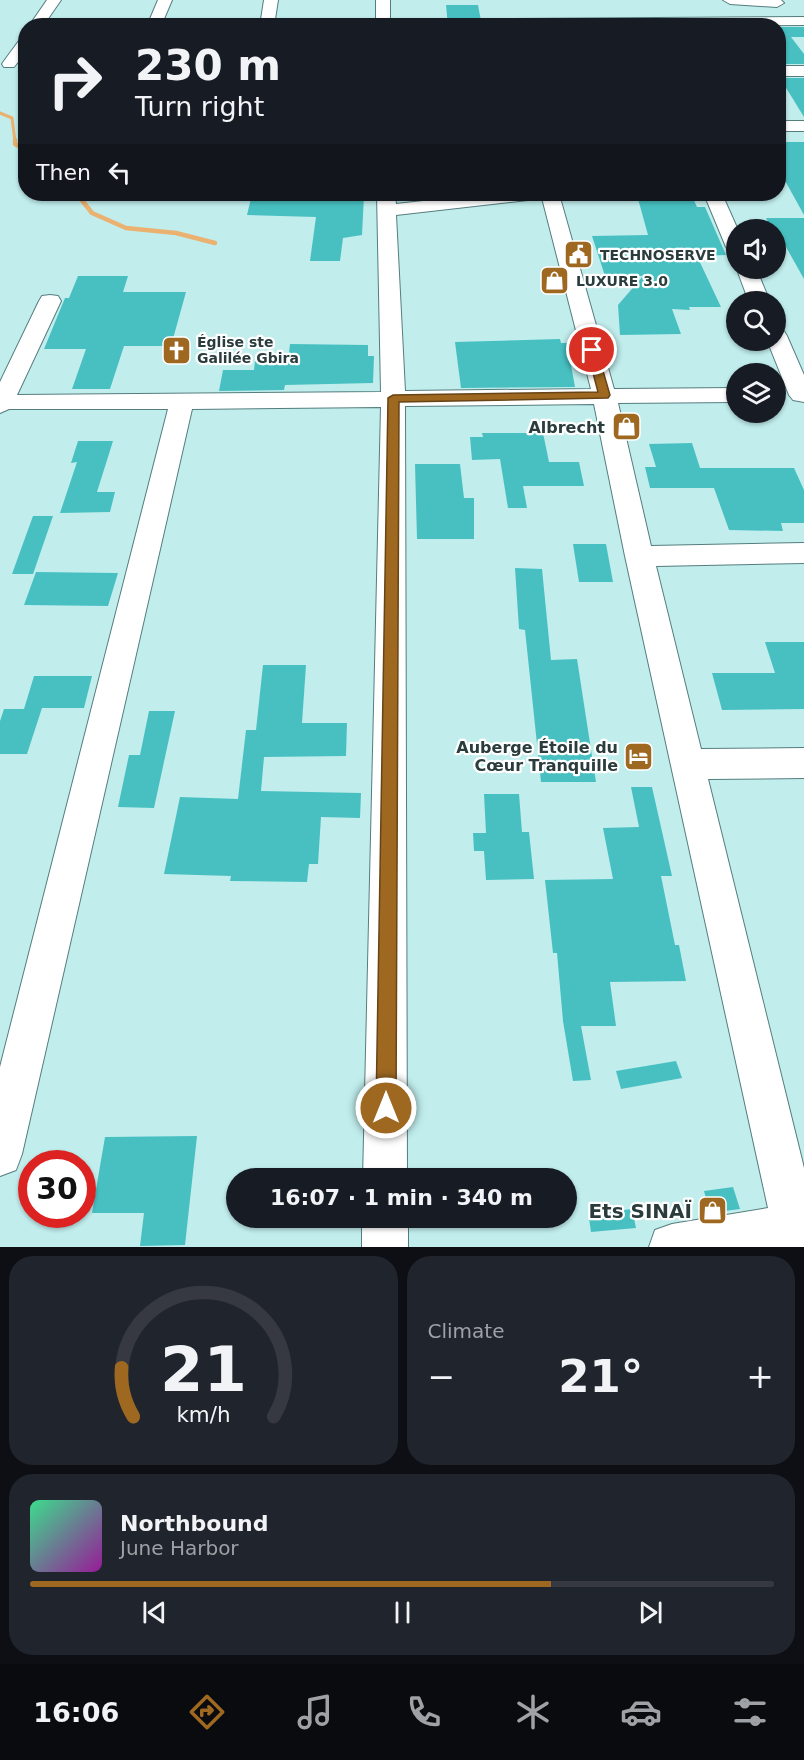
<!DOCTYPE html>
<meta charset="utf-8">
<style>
body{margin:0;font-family:"DejaVu Sans",sans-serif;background:#20242c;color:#f1f3f6;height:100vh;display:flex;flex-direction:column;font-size:22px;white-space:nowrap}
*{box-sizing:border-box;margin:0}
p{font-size:20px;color:#9ea1a6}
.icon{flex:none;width:33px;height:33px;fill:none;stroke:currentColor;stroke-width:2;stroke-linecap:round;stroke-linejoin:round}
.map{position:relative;height:1247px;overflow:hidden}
.panel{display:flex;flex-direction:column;gap:9px;padding:9px;background:#0d0f14;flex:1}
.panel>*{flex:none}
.banner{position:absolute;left:18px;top:18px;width:768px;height:183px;border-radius:24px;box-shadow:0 2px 4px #0004;background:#171b24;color:#f1f3f6;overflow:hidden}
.tools{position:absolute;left:726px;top:219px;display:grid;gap:12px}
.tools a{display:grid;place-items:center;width:60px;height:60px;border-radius:50%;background:#171b24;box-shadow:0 2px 4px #0004;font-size:30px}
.speed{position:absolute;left:18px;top:1150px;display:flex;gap:12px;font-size:30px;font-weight:700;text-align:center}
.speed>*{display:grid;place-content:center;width:78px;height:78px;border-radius:50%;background:#171b24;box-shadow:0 2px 4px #0004;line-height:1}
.speed .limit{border:9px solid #d22;background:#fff;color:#111}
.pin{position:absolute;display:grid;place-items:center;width:51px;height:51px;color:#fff;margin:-26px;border:3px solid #fff;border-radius:50%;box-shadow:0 2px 6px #0007}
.me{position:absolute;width:66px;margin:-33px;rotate:0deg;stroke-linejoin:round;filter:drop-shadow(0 0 4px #0008)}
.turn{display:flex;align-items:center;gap:21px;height:126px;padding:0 18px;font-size:27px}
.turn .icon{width:78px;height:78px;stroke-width:2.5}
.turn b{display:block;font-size:42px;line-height:51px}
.then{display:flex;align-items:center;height:57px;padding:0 18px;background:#0003;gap:12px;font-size:22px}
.big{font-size:45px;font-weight:700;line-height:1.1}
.panel .card{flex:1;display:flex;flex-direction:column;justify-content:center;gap:9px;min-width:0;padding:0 21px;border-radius:24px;background:#20242c}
.panel .dial{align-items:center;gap:0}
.dial svg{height:156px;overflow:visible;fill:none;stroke:#363941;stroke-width:7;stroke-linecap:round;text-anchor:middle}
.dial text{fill:#f1f3f6;stroke:none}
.song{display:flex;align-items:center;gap:18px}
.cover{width:72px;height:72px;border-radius:9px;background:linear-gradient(135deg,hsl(150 70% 55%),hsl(300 70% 35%))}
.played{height:6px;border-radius:3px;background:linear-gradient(90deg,#9e6821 70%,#363941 70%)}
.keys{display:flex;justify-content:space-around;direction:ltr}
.heat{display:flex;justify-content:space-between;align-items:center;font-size:33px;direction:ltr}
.panel .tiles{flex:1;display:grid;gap:9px;grid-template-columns:1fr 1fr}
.card:last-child{grid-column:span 2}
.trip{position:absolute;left:226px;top:1168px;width:351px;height:60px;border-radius:30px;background:#171b24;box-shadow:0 2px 4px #0004;font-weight:700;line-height:60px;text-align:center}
.tab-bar{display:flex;height:96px;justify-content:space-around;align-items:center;background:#090b0e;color:#9ea1a6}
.tab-bar .icon{width:42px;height:42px}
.tab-bar .selected{color:#9e6821}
.tab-bar b{font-size:27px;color:#f1f3f6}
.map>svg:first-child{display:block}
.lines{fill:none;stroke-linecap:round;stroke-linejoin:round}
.stream-far1{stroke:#eab171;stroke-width:3}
.stream{stroke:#eab171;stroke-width:4.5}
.building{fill:#48c0c2}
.minor-casing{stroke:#557d7e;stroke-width:2}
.minor{fill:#fff;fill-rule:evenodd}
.route{fill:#9e6821;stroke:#674415;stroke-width:1.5}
.labels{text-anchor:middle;stroke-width:4.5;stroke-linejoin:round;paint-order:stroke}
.far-poi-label{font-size:14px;font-weight:bold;fill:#2a3c3c;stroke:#fff;text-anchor:start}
.poi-label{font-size:16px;font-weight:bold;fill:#2a3c3c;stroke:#fff;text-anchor:end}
.near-poi-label{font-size:20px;font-weight:bold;fill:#2a3c3c;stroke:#fff;text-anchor:end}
</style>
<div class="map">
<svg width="804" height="1247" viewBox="0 0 804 1247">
<rect width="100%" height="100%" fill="#c1eded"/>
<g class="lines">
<!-- stream-far1 -->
<path class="stream-far1" d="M0 113 12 118 15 142"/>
<!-- stream -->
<g class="stream">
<path d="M15 140V144L26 150"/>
<path d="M77 194 92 213 126 228 176 233 215 243"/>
</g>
</g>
<!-- building -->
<g class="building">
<path d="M446 5H478L482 26H448Z"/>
<path d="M778 27H804V37H791L804 54V64H778Z"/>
<path d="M780 78H804V117Z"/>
<path d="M778 142H804V215L778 168Z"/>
<path d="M252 194 364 195 362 235 343 238 340 261H310L316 217 247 215Z"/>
<path d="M649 194H691L697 207H705L726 255 697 256 721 307H689L690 310 672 309 681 334 620 335 618 305 643 276H605L592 236 648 235 637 195Z"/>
<path d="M766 218H804V279L781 238H777L776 230H772Z"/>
<path d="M78 276H128L123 292H186L171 346H124L110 389H72L86 349H44L65 298H69Z"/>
<path d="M560 339 561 343H567L575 387 461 388 455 342Z"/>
<path d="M290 344 368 345V356H374L373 383 285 385 284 390 219 391 223 370H254L255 361H288Z"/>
<path d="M482 433H543L549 462H579L584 486H523L527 508H508L500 459 472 460 470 437H483Z"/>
<path d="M78 441H113L97 492H115L110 512 60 513 77 462 71 463Z"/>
<path d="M692 443 700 468H794L804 490V523H781L783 531 729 530 714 488H650L645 467H656L649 444Z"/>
<path d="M415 464H460L464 498H474V539H417Z"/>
<path d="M33 516H53L33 574H12Z"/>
<path d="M573 544H606L613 582H579Z"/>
<path d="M515 568 542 569 551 660 577 659 596 782H541L525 630 519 629Z"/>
<path d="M36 572 118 573 108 606 24 605Z"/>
<path d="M765 642H804V709L722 710 712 673H775Z"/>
<path d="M263 665H306L302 723H347L346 756 264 757 261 791 361 793 360 818 321 817 318 864H309L307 882 230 881 231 876 164 874 180 797 238 799 246 730H256Z"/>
<path d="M34 676H92L84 708H42L27 754H0V721L4 709H24Z"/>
<path d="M149 711H175L154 808 118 807 129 755H140Z"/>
<path d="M631 787H652L672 876H661L675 945H679L686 981 610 982 616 1026H581L591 1080 573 1081 563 1021 557 953H553L545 880 613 879 603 828 639 827Z"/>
<path d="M484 794H519L522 832H529L534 879 486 880 484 851H474L473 833H486Z"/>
<path d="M676 1061 682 1078 621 1089 616 1071Z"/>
<path d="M197 1136 185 1245 140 1246 144 1213H92L105 1137Z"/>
<path d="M733 1187 740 1209 710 1213 704 1191Z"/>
<path d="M606 1209V1212L632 1209 636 1228 591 1232 588 1211Z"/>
</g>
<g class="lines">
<defs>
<g id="minor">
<path d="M47 0H61L43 26H29Z"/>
<path d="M158 0H172L161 26H147Z"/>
<path d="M264 0H278L274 26H260Z"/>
<rect x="376" y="0" width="14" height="26"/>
<path d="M723 0H781L784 3 777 7 730 4Z"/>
<path d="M804 17V25L508 26 506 23 513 19Z"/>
<path d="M26 37V52L14 67H4L2 64 4 61 21 38Z"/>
<rect x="778" y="66" width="26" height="10"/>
<rect x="778" y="121" width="26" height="10"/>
<path d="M377 194H395L396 204 486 194H537L535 198 528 200 396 215 405 391 591 389 541 194H559L614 389 736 388V402L618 403 651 546 804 543V563L656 566 701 749 804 748V778L708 779 804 1168V1247H649L655 1230 672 1224 768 1208 625 556 594 404 405 406 407 1179H363L381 407 192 409 22 1154 16 1170 0 1176V1067L168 409H9L0 413V382L39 301 42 296 50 295 58 296 61 301 17 395 381 392Z"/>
<path d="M704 194H722L738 230 736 253 729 251 726 247Z"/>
<path d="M736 267 756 268 770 302H749Z"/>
<path d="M776 329 784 331 787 336 804 375V402L793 400 789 395 767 340H776Z"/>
<rect x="362" y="1218" width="46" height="29"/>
</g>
</defs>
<!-- minor casing -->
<use href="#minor" class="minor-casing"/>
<!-- minor -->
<use href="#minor" class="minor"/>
</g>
<!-- route -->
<path class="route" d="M592 347 597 350 610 395 608 398 399 402 396 1108 393 1115 386 1118 379 1115 376 1108 388 398 393 395 598 392 587 350Z"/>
<!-- icons -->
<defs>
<symbol id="civic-square" viewBox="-11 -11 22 22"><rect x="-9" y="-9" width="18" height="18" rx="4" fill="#9e6821" stroke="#fff"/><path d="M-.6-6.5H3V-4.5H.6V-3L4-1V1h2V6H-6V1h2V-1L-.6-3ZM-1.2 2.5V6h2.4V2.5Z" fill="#fff"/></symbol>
<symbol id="shop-square" viewBox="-11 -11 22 22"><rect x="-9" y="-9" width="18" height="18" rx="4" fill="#9e6821" stroke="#fff"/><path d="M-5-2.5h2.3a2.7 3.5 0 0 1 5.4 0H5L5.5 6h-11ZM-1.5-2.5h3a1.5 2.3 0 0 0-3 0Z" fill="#fff"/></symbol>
<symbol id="church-square" viewBox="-11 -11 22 22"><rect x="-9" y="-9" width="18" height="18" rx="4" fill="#9e6821" stroke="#fff"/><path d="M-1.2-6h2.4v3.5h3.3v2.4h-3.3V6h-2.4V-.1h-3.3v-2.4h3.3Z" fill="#fff"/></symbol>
<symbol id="hotel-square" viewBox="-11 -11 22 22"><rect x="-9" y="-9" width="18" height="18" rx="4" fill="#9e6821" stroke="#fff"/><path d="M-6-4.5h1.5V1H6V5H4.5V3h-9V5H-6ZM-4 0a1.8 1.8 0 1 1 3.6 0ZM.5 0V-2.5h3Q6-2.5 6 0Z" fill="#fff"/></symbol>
</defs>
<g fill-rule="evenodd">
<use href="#civic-square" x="562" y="238" width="33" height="33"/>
<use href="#shop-square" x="538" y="264" width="33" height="33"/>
<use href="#church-square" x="160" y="334" width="33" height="33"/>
<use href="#shop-square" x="610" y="410" width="33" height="33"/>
<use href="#hotel-square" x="622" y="740" width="33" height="33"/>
<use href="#shop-square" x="696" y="1194" width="33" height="33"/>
</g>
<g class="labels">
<!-- far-poi labels -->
<g class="far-poi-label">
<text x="600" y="260">TECHNOSERVE</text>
<text x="576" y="286">LUXURE 3.0</text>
<text x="197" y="347">Église ste<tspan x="197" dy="16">Galilée Gbira</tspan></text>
</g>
<!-- poi labels -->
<g class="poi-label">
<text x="605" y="433">Albrecht</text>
<text x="618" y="753">Auberge Étoile du<tspan x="618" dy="18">Cœur Tranquille</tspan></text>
</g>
<!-- near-poi labels -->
<g class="near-poi-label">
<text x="692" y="1218">Ets SINAÏ</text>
</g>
</g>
</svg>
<div class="tools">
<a><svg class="icon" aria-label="sound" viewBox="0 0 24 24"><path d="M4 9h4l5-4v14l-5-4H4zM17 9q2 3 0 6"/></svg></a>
<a><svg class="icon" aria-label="search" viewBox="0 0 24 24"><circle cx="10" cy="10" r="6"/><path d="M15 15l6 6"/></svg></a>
<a><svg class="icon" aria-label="layers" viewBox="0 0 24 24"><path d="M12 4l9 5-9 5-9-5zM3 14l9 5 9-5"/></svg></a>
</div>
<div class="speed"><div class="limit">30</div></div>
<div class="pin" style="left:592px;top:350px;background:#d93025"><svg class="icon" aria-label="arrive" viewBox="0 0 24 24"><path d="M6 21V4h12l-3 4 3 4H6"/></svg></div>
<svg class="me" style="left:386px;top:1108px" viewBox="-20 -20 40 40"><circle r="17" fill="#9e6821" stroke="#fff" stroke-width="3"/><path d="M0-11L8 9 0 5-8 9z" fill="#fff"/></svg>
<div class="trip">16:07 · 1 min · 340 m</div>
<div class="banner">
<div class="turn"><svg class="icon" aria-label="right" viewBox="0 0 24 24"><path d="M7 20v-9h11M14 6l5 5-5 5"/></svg><div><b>230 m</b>Turn right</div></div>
<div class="then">Then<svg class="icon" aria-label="left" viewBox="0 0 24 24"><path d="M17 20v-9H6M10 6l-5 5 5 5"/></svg></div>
</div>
</div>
<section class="panel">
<div class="tiles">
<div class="card dial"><svg viewBox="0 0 100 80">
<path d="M14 69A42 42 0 1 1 86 69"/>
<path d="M14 69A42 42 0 0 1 8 44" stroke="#9e6821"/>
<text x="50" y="56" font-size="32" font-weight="700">21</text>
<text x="50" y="72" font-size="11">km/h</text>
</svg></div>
<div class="card"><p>Climate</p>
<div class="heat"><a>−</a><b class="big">21°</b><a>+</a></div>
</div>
<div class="card">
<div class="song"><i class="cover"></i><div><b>Northbound</b><p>June Harbor</p></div></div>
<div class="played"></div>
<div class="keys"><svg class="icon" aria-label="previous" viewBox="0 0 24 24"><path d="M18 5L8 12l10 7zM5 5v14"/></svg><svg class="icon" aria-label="pause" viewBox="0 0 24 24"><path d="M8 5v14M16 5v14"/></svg><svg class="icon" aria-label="next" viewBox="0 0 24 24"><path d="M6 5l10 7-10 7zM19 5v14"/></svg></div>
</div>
</div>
</section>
<nav class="tab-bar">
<b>16:06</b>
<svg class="icon selected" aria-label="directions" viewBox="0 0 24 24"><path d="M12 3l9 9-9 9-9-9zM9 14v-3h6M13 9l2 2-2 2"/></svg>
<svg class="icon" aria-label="music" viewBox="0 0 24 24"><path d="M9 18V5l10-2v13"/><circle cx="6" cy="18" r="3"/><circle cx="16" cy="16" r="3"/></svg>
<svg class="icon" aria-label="phone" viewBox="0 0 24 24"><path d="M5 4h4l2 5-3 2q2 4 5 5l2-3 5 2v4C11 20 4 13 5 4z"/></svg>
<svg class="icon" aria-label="climate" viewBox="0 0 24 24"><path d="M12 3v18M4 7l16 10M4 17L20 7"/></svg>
<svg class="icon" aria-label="car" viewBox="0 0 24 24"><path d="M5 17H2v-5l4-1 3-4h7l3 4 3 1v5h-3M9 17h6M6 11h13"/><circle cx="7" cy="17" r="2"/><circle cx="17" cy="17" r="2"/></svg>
<svg class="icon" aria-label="filters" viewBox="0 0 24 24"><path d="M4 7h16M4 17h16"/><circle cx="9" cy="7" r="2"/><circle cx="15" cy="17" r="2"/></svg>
</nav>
